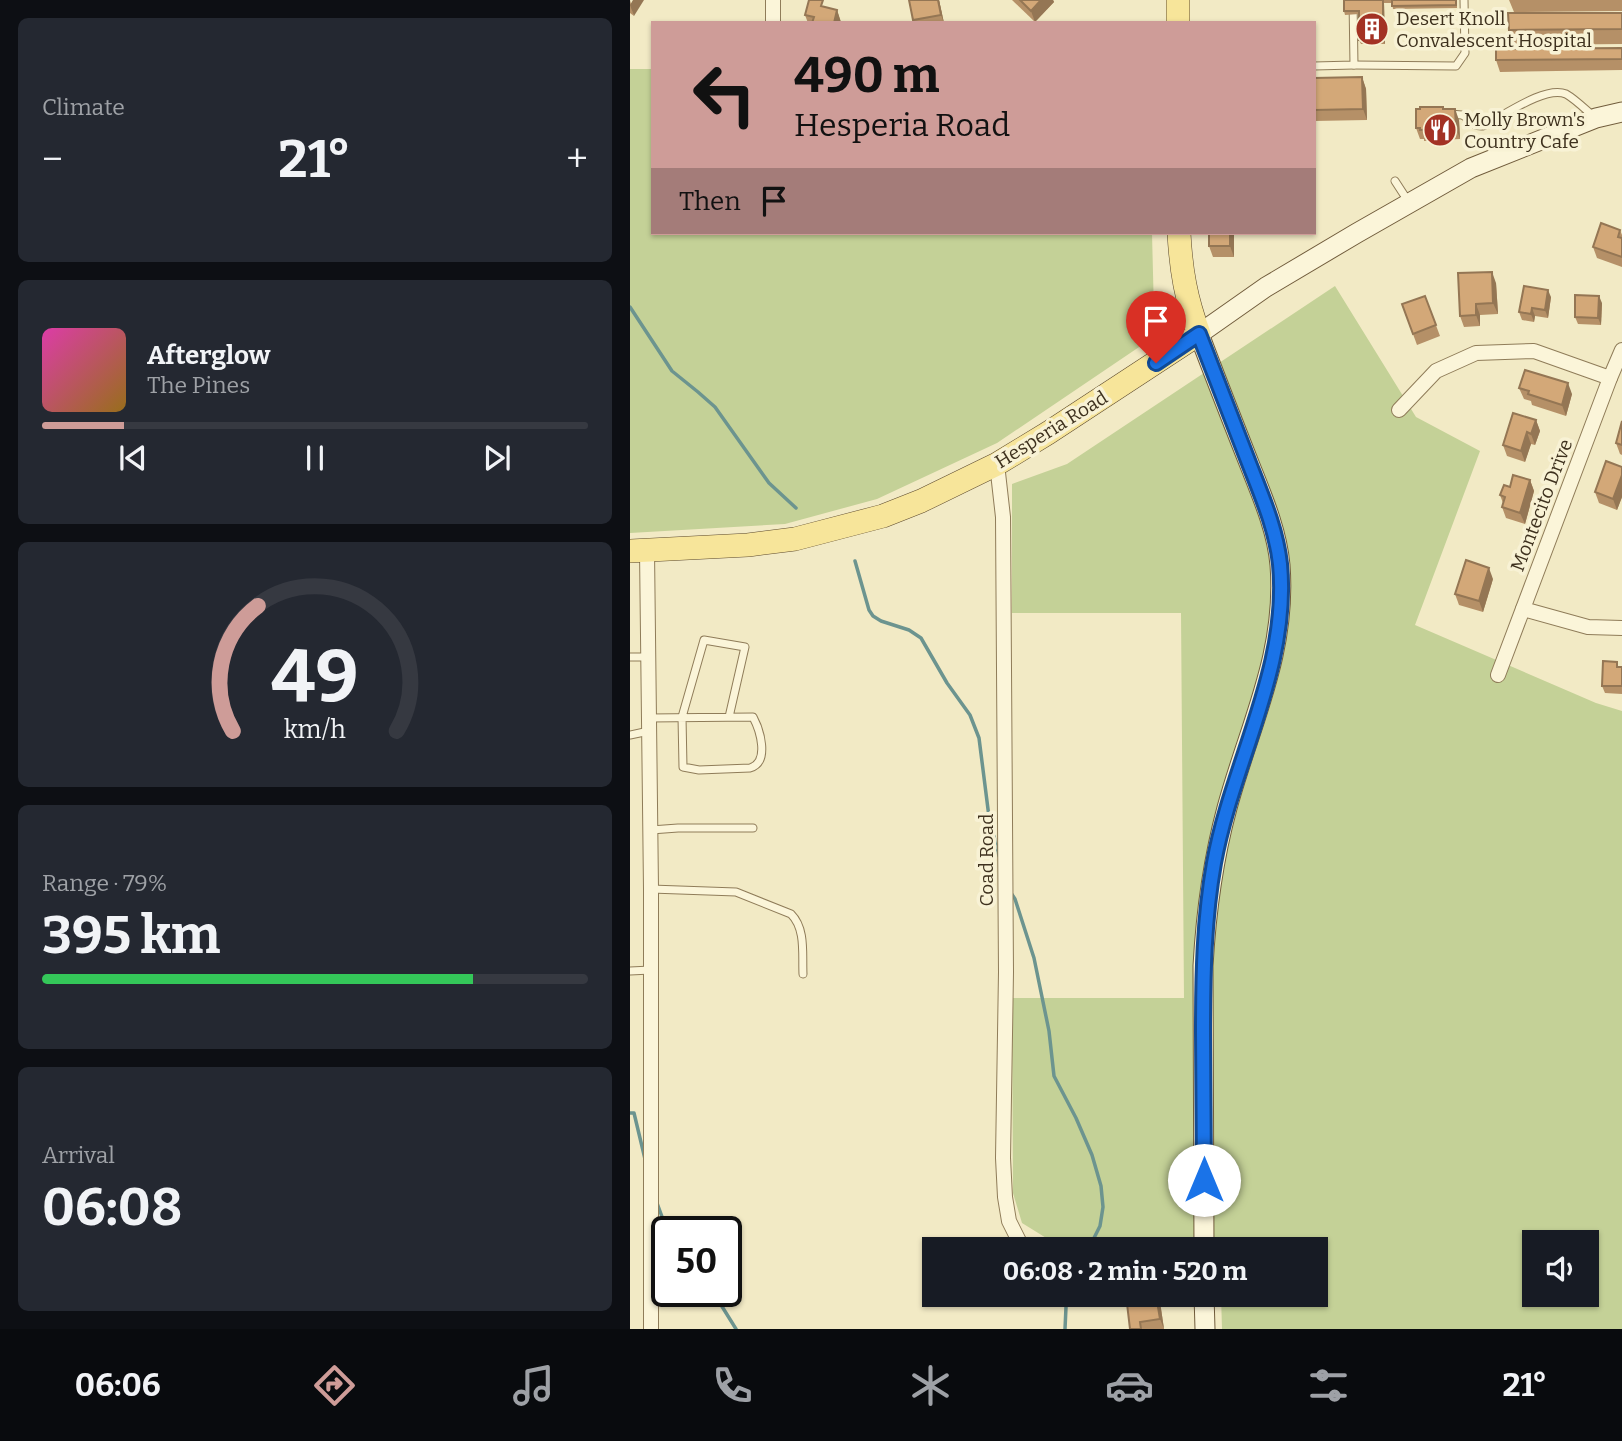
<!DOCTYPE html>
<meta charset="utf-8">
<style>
body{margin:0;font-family:Bitter,serif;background:#242831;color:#f1f3f6;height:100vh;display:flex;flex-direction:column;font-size:26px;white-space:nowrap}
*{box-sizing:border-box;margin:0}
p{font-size:23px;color:#9ea1a6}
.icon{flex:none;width:38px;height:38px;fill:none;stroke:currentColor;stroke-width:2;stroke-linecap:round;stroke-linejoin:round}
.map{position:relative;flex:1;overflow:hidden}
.drawer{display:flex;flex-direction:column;gap:18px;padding:18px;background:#0d0f14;width:630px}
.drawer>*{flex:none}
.hud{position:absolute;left:21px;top:21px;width:665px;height:214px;border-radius:0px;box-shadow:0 2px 5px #0004;background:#ce9c98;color:#111;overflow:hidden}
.controls{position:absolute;left:892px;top:1230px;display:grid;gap:14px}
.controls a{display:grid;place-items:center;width:77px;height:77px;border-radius:0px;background:#171b24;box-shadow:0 2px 5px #0004;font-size:35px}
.speed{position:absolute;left:21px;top:1216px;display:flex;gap:14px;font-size:35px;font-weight:700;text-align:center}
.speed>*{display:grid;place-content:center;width:91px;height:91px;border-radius:50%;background:#171b24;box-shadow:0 2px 5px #0004;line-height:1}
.speed .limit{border:4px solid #111;border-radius:10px;background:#fff;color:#111}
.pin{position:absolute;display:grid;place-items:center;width:60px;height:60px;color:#fff;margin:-72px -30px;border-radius:50% 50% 50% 0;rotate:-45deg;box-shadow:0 0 7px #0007}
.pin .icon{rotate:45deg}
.me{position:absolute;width:77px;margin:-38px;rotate:0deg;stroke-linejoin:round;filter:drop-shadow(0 0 5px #0008)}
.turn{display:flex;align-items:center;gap:24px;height:147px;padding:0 28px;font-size:32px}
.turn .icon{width:91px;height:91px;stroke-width:2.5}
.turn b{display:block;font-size:49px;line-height:60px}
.then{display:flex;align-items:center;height:66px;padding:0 28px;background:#0003;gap:14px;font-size:26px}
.big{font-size:52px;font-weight:700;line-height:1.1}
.drawer .card{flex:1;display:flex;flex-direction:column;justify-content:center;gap:10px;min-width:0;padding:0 24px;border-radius:10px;background:#242831}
.drawer .dial{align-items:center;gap:0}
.dial svg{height:182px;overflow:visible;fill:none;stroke:#363941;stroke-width:7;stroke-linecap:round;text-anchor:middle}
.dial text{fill:#f1f3f6;stroke:none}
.song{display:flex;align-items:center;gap:21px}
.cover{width:84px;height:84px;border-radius:10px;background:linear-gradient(135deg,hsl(320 70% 55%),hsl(40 70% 35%))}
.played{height:7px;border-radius:4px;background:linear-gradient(90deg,#ce9c98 15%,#363941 15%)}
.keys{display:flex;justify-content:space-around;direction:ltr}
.heat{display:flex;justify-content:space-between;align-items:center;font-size:38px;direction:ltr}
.charge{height:10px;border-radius:5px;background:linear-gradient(90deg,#34c759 79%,#363941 0)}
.trip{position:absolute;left:292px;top:1237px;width:406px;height:70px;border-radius:0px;background:#171b24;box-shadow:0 2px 5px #0004;font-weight:700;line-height:70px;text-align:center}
.dock{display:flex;height:112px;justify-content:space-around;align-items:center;background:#090b0e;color:#9ea1a6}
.dock .icon{width:49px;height:49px}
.dock .current{color:#ce9c98}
.dock b{font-size:32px;color:#f1f3f6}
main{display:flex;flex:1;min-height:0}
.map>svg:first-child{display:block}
.green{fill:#c4d197;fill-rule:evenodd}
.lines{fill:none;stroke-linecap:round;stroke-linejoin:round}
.stream{stroke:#6c948f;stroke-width:3.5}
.service-casing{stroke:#8f7c59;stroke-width:9}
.minor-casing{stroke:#8f7c59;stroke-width:16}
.secondary-casing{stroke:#715c3c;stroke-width:21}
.primary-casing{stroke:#5c492d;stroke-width:24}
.service{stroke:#fbf5d9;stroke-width:7}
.minor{stroke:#fbf5d9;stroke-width:14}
.secondary{stroke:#fbf5d9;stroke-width:19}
.primary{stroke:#f7e59a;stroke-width:23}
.wall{fill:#b59067}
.shaded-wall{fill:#947654}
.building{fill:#d3a878;stroke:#947654;stroke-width:2}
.route-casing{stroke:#114b97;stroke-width:18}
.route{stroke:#1a73e8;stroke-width:12}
.labels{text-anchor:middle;stroke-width:7;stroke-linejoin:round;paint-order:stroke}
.poi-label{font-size:19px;fill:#3e311e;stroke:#f8f2d5;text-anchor:start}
.street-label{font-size:19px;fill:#3e311e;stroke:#f8f2d5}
</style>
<main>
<section class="drawer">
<div class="card"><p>Climate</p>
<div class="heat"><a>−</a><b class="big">21°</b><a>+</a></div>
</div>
<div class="card">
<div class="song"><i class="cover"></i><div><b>Afterglow</b><p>The Pines</p></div></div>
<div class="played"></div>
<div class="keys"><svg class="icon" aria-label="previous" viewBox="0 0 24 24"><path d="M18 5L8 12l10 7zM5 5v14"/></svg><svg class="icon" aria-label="pause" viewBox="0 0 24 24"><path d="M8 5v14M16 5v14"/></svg><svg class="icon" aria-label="next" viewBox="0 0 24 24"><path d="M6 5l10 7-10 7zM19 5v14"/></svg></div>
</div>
<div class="card dial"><svg viewBox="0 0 100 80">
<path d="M14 69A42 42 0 1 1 86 69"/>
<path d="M14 69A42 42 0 0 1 25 14" stroke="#ce9c98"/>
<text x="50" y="56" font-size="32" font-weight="700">49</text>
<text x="50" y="72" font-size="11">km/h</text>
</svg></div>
<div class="card"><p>Range · 79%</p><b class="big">395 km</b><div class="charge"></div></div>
<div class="card"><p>Arrival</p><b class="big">06:08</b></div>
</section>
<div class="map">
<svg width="992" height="1329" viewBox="0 0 992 1329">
<rect width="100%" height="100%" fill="#f2eac5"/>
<!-- green -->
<g class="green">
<path d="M0 69H23V233H522L524 313 518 341 367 443 247 499 155 524 0 533Z"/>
<path d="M705 286 786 417 850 451 785 625 966 703 992 711V1329H592L591 1295H686V1250H590L589 1248 508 1246 434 1249 392 1223 383 1193 382 998H554L551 613H382V484L437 464ZM905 1242H957V1295H905Z"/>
</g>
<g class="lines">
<!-- stream -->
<g class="stream">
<path d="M0 307 42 371 68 392 85 407 139 483 166 508"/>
<path d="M225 561 239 610 243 616 251 621 279 630 291 638 317 683 340 715 349 738 359 817 369 856"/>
<path d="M381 893 385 899 404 958 419 1031 424 1076 446 1118 462 1155 471 1186 473 1207 470 1226 458 1250"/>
<path d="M0 1113H4L15 1159"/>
<path d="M27 1203 35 1225 42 1232"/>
<path d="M83 1292 106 1329"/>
<path d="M435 1329 436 1307 440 1295"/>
</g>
<defs>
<g id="service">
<path d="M724 65 826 66 835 53 834 0"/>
<path d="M684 66 724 65 723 0"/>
<path d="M820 114 832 115C841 119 841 127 853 126 872 117 915 85 936 94 945 99 955 109 963 116"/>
<path d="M765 181 778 201"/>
<path d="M0 657H18"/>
<path d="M19 718 123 717C130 730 140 762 120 768L69 770 53 767 52 717 74 640 115 647 99 717"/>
<path d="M0 735 19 731"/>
<path d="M21 830 48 828H123"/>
<path d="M21 889 106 892 161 914C176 929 172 954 173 974"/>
<path d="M0 971 21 970"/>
</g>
<g id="minor">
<path d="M143 23V0"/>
<path d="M769 410 806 371 846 353 904 351 980 378"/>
<path d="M367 464 373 517 376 972 373 1158 375 1197 379 1221 390 1243 398 1250"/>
<path d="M17 551 21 889V1329"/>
<path d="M893 609 958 627 992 628"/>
<path d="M868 675 980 378 992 350"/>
</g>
<g id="secondary">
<path d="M574 1250 573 966C576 912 583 860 597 808 619 726 657 654 650 565 647 530 632 496 619 463 602 420 585 377 569 334L636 287 727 233 841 168 966 118 992 112"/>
<path d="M574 1295 575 1329"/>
</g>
<g id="primary">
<path d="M548 0V23"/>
<path d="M0 551 118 545 165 539 253 516 291 501 367 464 418 433 569 334C556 299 551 271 549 233"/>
</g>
</defs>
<!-- service casing -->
<use href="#service" class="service-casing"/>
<!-- minor casing -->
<use href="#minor" class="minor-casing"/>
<!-- secondary casing -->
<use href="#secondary" class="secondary-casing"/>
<!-- primary casing -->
<use href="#primary" class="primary-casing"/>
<!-- service -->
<use href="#service" class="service"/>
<!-- minor -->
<use href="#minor" class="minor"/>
<!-- secondary -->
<use href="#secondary" class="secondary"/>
<!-- primary -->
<use href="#primary" class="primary"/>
</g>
<!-- wall -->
<g class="wall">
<path d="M0 0 4 16 0 13Z"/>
<path d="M279 0H309L314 23H284Z"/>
<path d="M382 0H423L424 2 405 22Z"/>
<path d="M714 0H827V8L763 9 762 3H754L755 44H731L729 40V14L715 15 714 11Z"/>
<path d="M879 0H992V11L884 12Z"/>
<path d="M196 8 207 10 211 23H178L175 15Z"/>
<path d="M992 13V44L884 45 879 30Z"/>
<path d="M992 48V70L870 72 866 60Z"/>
<path d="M732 77 736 89 737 120 684 121V78Z"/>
<path d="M813 107 814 109 829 120 830 139 794 141V139H790L786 128Z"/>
<path d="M990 230 992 235V267L967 258 963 247Z"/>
<path d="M579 233H604V257H583L579 246Z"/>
<path d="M866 283 868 314 850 315V326L834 327 830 316Z"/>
<path d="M795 296 810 336 787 345 772 304Z"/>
<path d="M921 297 918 318 905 316 904 322 892 320 889 312Z"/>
<path d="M972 303 971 325 948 324 945 317Z"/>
<path d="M889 388 942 394 936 416 902 405 901 401 894 399Z"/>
<path d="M906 420 910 431 905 445 901 444 895 462 877 456 873 445Z"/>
<path d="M992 421V455L990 454 986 443Z"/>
<path d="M992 467V497L987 510 969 503 965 492Z"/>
<path d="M900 480 904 491 895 524 876 518 872 507 873 503 870 495 880 487Z"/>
<path d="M863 579 853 612 829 605 825 594Z"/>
<path d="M992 667V694L975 693 972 686Z"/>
<path d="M496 1295H527L530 1302 534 1329H500Z"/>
</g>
<!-- shaded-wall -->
<g class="shaded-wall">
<path d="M3 0H14L4 16 0 5Z"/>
<path d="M308 0H309L314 23 311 15Z"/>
<path d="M411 0H423L424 2 405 22 401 11Z"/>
<path d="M753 0 754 3 755 44 753 40Z"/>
<path d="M207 10 211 22V23H204Z"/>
<path d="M732 77 736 89 737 120 733 109Z"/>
<path d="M825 109 829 120 830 139 826 128Z"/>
<path d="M600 233H604V257L600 246Z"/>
<path d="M862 272 866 283 868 314 863 303Z"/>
<path d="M918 290 921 297 918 318 915 310Z"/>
<path d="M969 296 972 303 971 325 968 318Z"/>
<path d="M846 304 850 315V326L846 315Z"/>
<path d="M902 308 905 316 904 322 901 314Z"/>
<path d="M938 383 942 394 936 416 932 405Z"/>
<path d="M906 420 910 431 905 445 901 434Z"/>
<path d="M897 432 901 444 895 462 891 451Z"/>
<path d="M992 475V497L987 510 983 499Z"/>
<path d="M900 480 904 491 895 524 890 513Z"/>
<path d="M859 568 863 579 853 612 849 601Z"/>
<path d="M526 1295 530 1302 534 1329 530 1319Z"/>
</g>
<!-- building -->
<g class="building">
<path d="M179 0H193L191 6 207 10 204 23H182L184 17 175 15Z"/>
<path d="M279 0H308L311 15 283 20Z"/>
<path d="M390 0H411L401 11Z"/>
<path d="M714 0H753V40H729V11H714Z"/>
<path d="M762 0H826V5L762 6Z"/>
<path d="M878 13H992V29L879 30Z"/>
<path d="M992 48V59L866 60V49Z"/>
<path d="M732 77 733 109 684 110V78Z"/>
<path d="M790 107H813V109H825L826 128 790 130V128H786V109H790Z"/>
<path d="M971 223 990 230 988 237 992 238V257L963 247Z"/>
<rect x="579" y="233" width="21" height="13"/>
<path d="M862 272 863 303 846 304V315L830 316 828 273Z"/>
<path d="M894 286 918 290 915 310 902 308 901 314 889 312Z"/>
<path d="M945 295 969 296 968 318 945 317Z"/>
<path d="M795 296 806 325 783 334 772 304Z"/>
<path d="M895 370 938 383 932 405 898 394 899 391 889 388Z"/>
<path d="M883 413 906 420 901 434 897 432 891 451 873 445Z"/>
<path d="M992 421V445L986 443Z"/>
<path d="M976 461 992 467V475L983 499 965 492Z"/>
<path d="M883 475 900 480 890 513 872 507 875 497 870 495 874 485 880 487Z"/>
<path d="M836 560 859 568 849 601 825 594Z"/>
<path d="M973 661 987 662V667H992V686H972Z"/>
<path d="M496 1295H526L530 1319 510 1322 511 1329H500Z"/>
</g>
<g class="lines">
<defs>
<path id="route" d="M526 363 569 334C585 376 601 417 617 458 630 492 646 527 650 564 660 668 602 763 584 863 574 919 573 975 573 1032 573 1081 574 1131 574 1180"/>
</defs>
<!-- route casing -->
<use href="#route" class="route-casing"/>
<!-- route -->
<use href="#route" class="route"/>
</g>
<!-- icons -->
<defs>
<symbol id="building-disc" viewBox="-11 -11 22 22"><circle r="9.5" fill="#a33224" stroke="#f8f2d5"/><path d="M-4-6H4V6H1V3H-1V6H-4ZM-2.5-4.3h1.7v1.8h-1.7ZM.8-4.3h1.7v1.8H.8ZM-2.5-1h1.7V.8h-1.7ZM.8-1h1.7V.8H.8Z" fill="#fff"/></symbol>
<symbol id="restaurant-disc" viewBox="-11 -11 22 22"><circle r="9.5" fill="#a33224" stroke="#f8f2d5"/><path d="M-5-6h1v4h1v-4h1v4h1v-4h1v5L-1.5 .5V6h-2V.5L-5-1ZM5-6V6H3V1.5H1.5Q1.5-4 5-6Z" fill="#fff"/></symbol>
</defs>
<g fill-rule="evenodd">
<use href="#building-disc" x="723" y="10" width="38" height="38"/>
<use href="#restaurant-disc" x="791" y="111" width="38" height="38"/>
</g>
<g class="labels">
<!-- poi labels -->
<g class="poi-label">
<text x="766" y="25">Desert Knoll<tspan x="766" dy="22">Convalescent Hospital</tspan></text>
<text x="834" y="126">Molly Brown's<tspan x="834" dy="22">Country Cafe</tspan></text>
</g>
<!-- street labels -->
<g class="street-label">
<text transform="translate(421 429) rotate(-32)" y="7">Hesperia Road</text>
<text transform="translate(911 505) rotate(-69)" y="7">Montecito Drive</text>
<text transform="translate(356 860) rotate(-90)" y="7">Coad Road</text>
</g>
</g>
</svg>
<div class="controls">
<a><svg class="icon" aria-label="sound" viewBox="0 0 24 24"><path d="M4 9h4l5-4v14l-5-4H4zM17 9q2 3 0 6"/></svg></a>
</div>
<div class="speed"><div class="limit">50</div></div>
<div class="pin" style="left:526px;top:363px;background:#d93025"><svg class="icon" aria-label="arrive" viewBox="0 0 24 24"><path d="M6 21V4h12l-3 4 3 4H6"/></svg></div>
<svg class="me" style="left:574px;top:1180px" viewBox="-20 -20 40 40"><circle r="19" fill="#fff"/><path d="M0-13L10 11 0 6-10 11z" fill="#1a73e8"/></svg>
<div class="trip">06:08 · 2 min · 520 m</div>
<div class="hud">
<div class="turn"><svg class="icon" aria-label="left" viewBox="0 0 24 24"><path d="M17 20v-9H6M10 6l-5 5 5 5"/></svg><div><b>490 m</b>Hesperia Road</div></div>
<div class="then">Then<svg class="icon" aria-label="arrive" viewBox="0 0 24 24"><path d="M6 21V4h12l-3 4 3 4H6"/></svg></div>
</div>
</div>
</main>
<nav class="dock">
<b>06:06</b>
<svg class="icon current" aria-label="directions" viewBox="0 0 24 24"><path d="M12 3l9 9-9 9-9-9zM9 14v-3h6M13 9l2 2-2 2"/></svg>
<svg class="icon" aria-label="music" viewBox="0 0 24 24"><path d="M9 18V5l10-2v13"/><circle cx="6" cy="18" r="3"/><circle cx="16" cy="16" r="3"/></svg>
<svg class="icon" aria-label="phone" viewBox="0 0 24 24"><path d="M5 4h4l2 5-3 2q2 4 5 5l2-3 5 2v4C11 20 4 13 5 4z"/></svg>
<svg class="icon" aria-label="climate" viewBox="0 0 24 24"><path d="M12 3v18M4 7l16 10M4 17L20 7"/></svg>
<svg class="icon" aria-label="car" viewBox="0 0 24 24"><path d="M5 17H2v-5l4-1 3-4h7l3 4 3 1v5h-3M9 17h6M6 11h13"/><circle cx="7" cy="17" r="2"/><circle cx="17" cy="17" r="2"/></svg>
<svg class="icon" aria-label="filters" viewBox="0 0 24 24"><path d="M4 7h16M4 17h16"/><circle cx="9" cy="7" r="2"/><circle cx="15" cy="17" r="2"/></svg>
<b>21°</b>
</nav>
